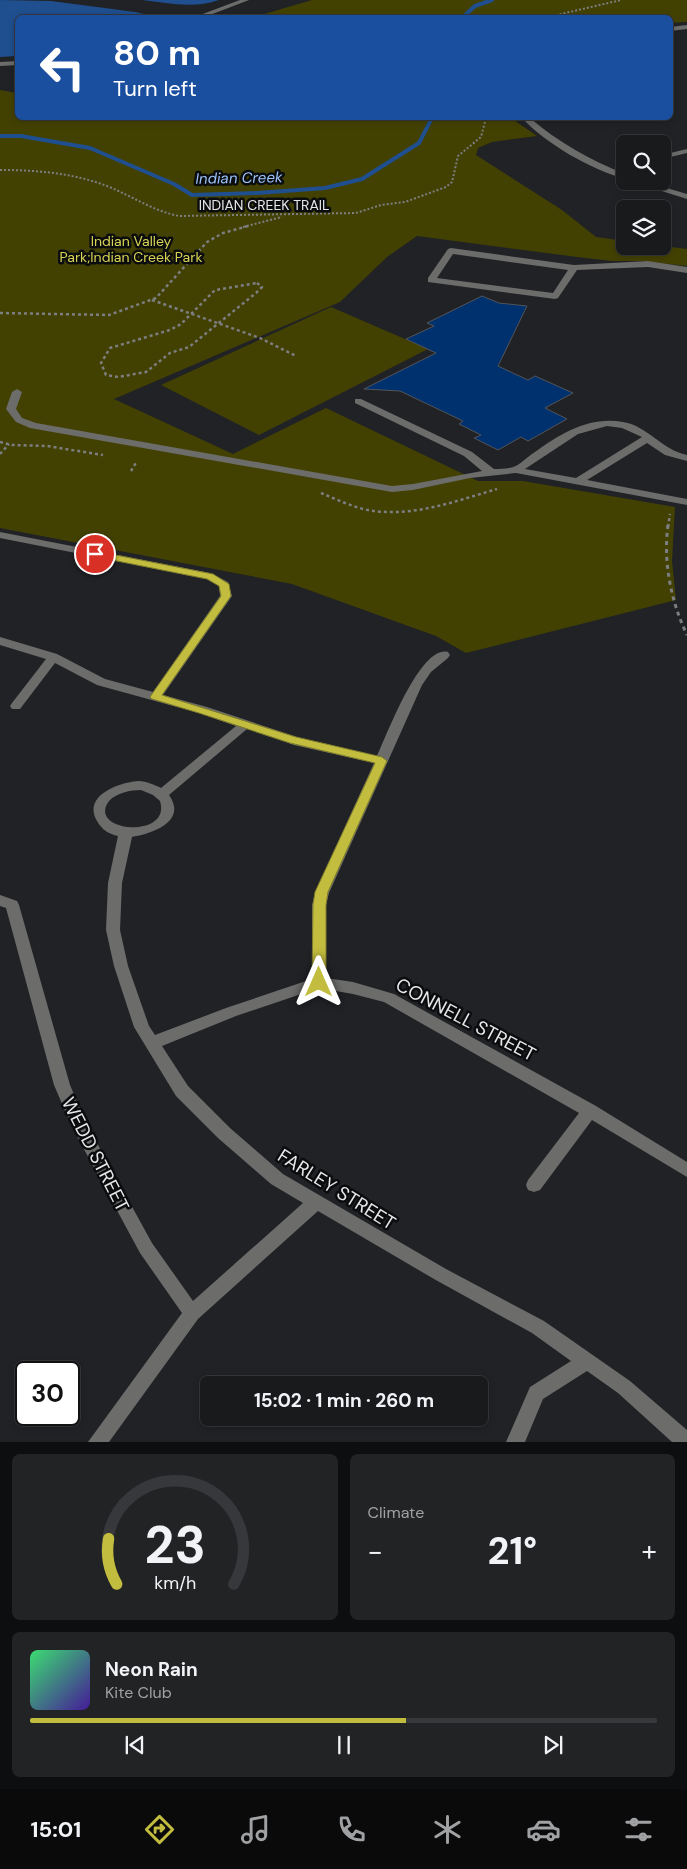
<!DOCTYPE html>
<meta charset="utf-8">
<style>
body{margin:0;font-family:"DM Sans",sans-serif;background:#212325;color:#f1f3f6;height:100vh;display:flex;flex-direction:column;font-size:19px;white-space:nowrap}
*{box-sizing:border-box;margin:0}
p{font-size:16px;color:#9fa1a3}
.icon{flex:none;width:28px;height:28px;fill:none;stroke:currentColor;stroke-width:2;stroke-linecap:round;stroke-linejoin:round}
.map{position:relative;height:1442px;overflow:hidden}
.panel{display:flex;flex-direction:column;gap:12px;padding:12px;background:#0d0e0f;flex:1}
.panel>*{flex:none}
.top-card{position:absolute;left:15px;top:15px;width:658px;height:105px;border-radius:8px;box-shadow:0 2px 8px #0003,0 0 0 1px #36383b;background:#1a4fa0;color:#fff;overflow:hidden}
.tools{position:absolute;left:616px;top:135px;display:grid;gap:10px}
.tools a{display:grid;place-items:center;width:55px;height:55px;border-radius:8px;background:#181a1c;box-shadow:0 2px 8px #0003,0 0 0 1px #36383b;font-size:25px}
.speed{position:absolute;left:15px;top:1361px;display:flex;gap:10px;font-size:25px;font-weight:700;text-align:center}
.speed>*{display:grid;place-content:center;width:65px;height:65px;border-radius:50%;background:#181a1c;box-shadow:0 2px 8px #0003,0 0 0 1px #36383b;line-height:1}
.speed .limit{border:2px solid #111;border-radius:8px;background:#fff;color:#111}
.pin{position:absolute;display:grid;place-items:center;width:42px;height:42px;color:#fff;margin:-21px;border:2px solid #fff;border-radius:50%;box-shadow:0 1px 5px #0007}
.me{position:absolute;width:55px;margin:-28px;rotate:0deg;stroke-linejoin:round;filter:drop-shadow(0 0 4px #0008)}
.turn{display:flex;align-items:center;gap:18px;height:105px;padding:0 15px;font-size:22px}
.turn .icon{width:65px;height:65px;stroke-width:2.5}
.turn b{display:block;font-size:35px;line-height:42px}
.big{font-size:38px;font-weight:700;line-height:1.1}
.panel .widget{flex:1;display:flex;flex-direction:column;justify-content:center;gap:8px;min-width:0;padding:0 18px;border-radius:8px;background:#212325}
.panel .dial{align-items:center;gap:0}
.dial svg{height:130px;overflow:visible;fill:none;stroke:#36383b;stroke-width:7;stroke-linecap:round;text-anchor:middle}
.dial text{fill:#f1f3f6;stroke:none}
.song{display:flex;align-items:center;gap:15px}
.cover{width:60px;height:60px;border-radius:8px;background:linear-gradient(135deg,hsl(140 70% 55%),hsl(260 70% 35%))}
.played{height:5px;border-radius:2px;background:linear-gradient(90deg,#c2bd3f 60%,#36383b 60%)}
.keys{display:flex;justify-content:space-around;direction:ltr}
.heat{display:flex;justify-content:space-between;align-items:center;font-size:28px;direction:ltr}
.panel .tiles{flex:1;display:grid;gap:12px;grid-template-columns:1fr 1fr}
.widget:last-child{grid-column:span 2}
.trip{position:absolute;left:200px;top:1376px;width:288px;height:50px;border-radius:8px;background:#181a1c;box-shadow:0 2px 8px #0003,0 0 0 1px #36383b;font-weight:700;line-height:50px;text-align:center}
.tab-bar{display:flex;height:80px;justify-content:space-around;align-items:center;background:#0a0a0b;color:#9fa1a3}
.tab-bar .icon{width:35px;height:35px}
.tab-bar .selected{color:#c2bd3f}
.tab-bar b{font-size:22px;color:#f1f3f6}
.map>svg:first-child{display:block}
.green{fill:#434102}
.water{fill:#1f4f8f}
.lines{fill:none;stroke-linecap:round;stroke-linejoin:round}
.stream{stroke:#1f4f8f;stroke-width:4}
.building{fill:#00316f;stroke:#525559}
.path-far2{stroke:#7c7e81;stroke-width:2;stroke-dasharray:2 2;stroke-linecap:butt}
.path-far1{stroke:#7c7e81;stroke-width:2.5;stroke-dasharray:3 3;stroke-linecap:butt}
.path{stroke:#7c7e81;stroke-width:3;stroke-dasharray:4 4;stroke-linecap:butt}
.minor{fill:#6c6c6a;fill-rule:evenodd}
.route{fill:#c2bd3f;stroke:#7e7b29}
.labels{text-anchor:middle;stroke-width:5;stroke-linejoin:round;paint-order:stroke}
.far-street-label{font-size:14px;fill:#e6e8ea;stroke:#0b0c0d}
.far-park-label{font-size:14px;fill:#d8d454;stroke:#0b0c0d}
.far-water-label{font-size:15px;font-style:italic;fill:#9cc3fa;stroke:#0b0c0d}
.near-street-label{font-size:19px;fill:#e6e8ea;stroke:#0b0c0d}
</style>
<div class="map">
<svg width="687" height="1442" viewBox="0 0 687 1442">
<rect width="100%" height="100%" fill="#202226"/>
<!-- green -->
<g class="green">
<path d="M312 0H687V22L670 23V18L254 17Z"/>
<path d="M0 90 17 93 18 118H511L537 136 492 142 478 148 476 155 562 210 596 237 625 241V246H663L687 249V266L641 261H612L577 257 417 236 387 257 340 302 114 399 233 454 326 408 478 481H523L675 507 672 561 676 600 466 653 436 636 292 584 0 528Z"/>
<path d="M331 307 428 349 259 435 161 385Z"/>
</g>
<!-- water -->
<g class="water">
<path d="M0 0 51 1 135 12 157 17 18 18 17 56 0 57Z"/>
<path d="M142 0H219C193 9 168 3 142 0Z"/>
</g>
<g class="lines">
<!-- stream -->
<g class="stream">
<path d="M462 18 475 6 492 0"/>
<path d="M0 136H21L90 148 174 184 192 195 257 193 325 188 362 179 419 143 432 118"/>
</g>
</g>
<!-- building -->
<path class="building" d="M482 296 499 303 527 306 498 366 528 380 535 376 573 393 545 408 567 419 528 441 521 437 498 450 474 438 481 435 459 424 463 421 400 391 364 389 436 353 406 339 434 326 427 323Z"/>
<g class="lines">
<!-- path-far2 -->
<g class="path-far2">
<path d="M544 18 621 0"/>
<path d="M0 170C36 170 73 173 107 186 132 196 153 211 179 216L356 213 381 205 405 202 446 187 452 182 458 156 481 137 486 118"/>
<path d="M243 227 282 217"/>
</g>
<!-- path-far1 -->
<g class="path-far1">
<path d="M257 283 262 287 256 293 189 347 170 353 146 372 118 377 106 375 101 363 110 348 170 330 181 324 215 290Z"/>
<path d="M152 300 260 338 296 356"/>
<path d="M0 313 109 315 156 298 207 242 223 233 248 226"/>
<path d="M0 442 12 445 47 446 103 455"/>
<path d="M0 454 9 444"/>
<path d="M131 471 137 461"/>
<path d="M321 493C336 499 352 507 368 510 412 518 456 501 497 489"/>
<path d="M668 527 670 514"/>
</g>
<!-- path -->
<path class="path" d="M668 525C663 563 671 601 687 635"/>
<!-- minor -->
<g class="minor">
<path d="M240 0H249L202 18H192Z"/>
<path d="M687 25V29L670 31V27Z"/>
<path d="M18 61V65L0 66V62Z"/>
<path d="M522 118H530C558 142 590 160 625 174V179C592 170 546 144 522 118Z"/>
<path d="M687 149V153L662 159V155Z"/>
<path d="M630 181H643L687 194V199Z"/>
<path d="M451 248 574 265 648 261 687 267V273L648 267 577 270 558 298 555 299 428 282V278L448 249ZM453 254 568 270 553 293 437 278Z"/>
<path d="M17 389 22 392 16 409 22 418 36 423 392 486 413 484 482 471 464 456 355 403V399H361L472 452 494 469C500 469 507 469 513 467 520 465 528 456 535 452 561 433 590 416 623 422 648 426 662 450 687 455V461L665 455 647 443 587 480 687 499V505L516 473 470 478 413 490 392 492 30 428 16 422 6 409 12 392ZM607 426 622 428 642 437 576 478 525 469 578 434Z"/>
<path d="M0 532 210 573 228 582 232 596 163 695 207 707 297 737 377 756C387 735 420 645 448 652L450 655 448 658 431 672 422 685 329 893 326 905V978L353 982 394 994 596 1106 687 1162V1177L592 1120 540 1190 534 1192 528 1190 526 1185 528 1180 579 1113 384 1002 353 994 319 988 236 1016 162 1046 188 1086 230 1128 283 1174 446 1269 544 1321 630 1381 687 1430V1442H672L618 1393 587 1371 543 1399 525 1442H506L530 1387 571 1361 532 1333 434 1279 318 1211 198 1319 109 1442H88L182 1313 140 1253 72 1127 54 1085 6 908 0 906V895L17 901 19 905 70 1085 87 1125 152 1243 193 1301 303 1203 271 1184 218 1138 176 1096 134 1027 114 966 106 930 108 883 118 836C109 834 102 830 97 821 82 796 119 782 139 781 146 781 155 785 161 788L236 726 199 713 97 685 55 663 20 709H12L10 706 12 703 46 659 0 645V637L57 654 105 679 153 692 220 596 219 586 207 579 0 538ZM247 729 294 745 374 763 315 893 312 905V979L226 1008 155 1035 149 1026 128 966 120 930 122 883 132 837C151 834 188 822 169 795ZM141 790 153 795 160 801C172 840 86 832 109 801 116 793 131 790 141 790Z"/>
</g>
</g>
<!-- route -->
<path class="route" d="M95 551 213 574 229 584 231 596 162 695 296 737 382 757 387 761 328 892 326 905V982L324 986H314L312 982 313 905 315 892 375 763 290 743 199 713 152 699 150 697 152 694 221 596 219 586 207 579 92 556 90 554Z"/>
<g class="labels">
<!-- far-street labels -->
<g class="far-street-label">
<text x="264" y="210">INDIAN CREEK TRAIL</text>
</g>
<!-- far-park labels -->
<g class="far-park-label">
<text x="131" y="246">Indian Valley<tspan x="131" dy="16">Park;Indian Creek Park</tspan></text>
</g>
<!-- far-water labels -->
<g class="far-water-label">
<text transform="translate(239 178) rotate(-1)" y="5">Indian Creek</text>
</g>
<!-- near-street labels -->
<g class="near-street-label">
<text transform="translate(466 1019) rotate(28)" y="7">CONNELL STREET</text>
<text transform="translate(96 1154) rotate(63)" y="7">WEDD STREET</text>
<text transform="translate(337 1189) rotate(32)" y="7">FARLEY STREET</text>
</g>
</g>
</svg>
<div class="tools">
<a><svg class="icon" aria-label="search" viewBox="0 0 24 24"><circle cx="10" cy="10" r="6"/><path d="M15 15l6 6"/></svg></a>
<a><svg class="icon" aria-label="layers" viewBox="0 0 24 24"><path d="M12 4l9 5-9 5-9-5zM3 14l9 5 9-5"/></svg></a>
</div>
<div class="speed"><div class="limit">30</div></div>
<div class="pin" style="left:95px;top:554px;background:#d93025"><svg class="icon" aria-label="arrive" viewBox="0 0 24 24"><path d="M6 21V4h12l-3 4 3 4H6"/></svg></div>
<svg class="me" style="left:319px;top:982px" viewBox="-20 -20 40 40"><path d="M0-17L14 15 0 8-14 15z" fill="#c2bd3f" stroke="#fff" stroke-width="4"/></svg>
<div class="trip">15:02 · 1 min · 260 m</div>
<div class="top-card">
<div class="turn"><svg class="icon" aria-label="left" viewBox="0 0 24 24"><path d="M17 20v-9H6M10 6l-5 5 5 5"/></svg><div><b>80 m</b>Turn left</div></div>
</div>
</div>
<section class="panel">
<div class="tiles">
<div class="widget dial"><svg viewBox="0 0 100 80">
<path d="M14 69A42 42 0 1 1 86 69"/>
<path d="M14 69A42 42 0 0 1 9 41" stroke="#c2bd3f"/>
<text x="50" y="56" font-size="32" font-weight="700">23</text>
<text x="50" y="72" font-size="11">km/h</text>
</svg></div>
<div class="widget"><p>Climate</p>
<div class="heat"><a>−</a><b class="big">21°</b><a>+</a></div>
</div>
<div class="widget">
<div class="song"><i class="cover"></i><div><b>Neon Rain</b><p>Kite Club</p></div></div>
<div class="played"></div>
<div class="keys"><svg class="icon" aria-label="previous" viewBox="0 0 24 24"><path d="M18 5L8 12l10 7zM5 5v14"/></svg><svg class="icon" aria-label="pause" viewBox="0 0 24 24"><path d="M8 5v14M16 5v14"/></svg><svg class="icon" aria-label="next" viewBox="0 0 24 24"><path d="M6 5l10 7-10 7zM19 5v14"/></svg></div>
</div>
</div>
</section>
<nav class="tab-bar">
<b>15:01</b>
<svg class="icon selected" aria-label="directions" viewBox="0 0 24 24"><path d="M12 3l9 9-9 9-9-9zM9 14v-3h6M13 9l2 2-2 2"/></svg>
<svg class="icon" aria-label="music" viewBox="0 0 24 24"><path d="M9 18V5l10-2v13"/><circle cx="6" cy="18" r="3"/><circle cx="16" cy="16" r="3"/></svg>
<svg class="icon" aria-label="phone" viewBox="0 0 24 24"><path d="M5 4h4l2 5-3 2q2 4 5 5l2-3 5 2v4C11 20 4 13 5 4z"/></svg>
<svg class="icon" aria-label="climate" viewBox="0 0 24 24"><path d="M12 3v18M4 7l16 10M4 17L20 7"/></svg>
<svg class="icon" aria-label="car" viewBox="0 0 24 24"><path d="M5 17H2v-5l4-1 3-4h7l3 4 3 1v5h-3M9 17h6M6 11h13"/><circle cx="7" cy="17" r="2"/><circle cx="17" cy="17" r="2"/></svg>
<svg class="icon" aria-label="filters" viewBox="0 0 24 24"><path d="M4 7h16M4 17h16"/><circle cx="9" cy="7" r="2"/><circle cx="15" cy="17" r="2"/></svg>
</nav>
